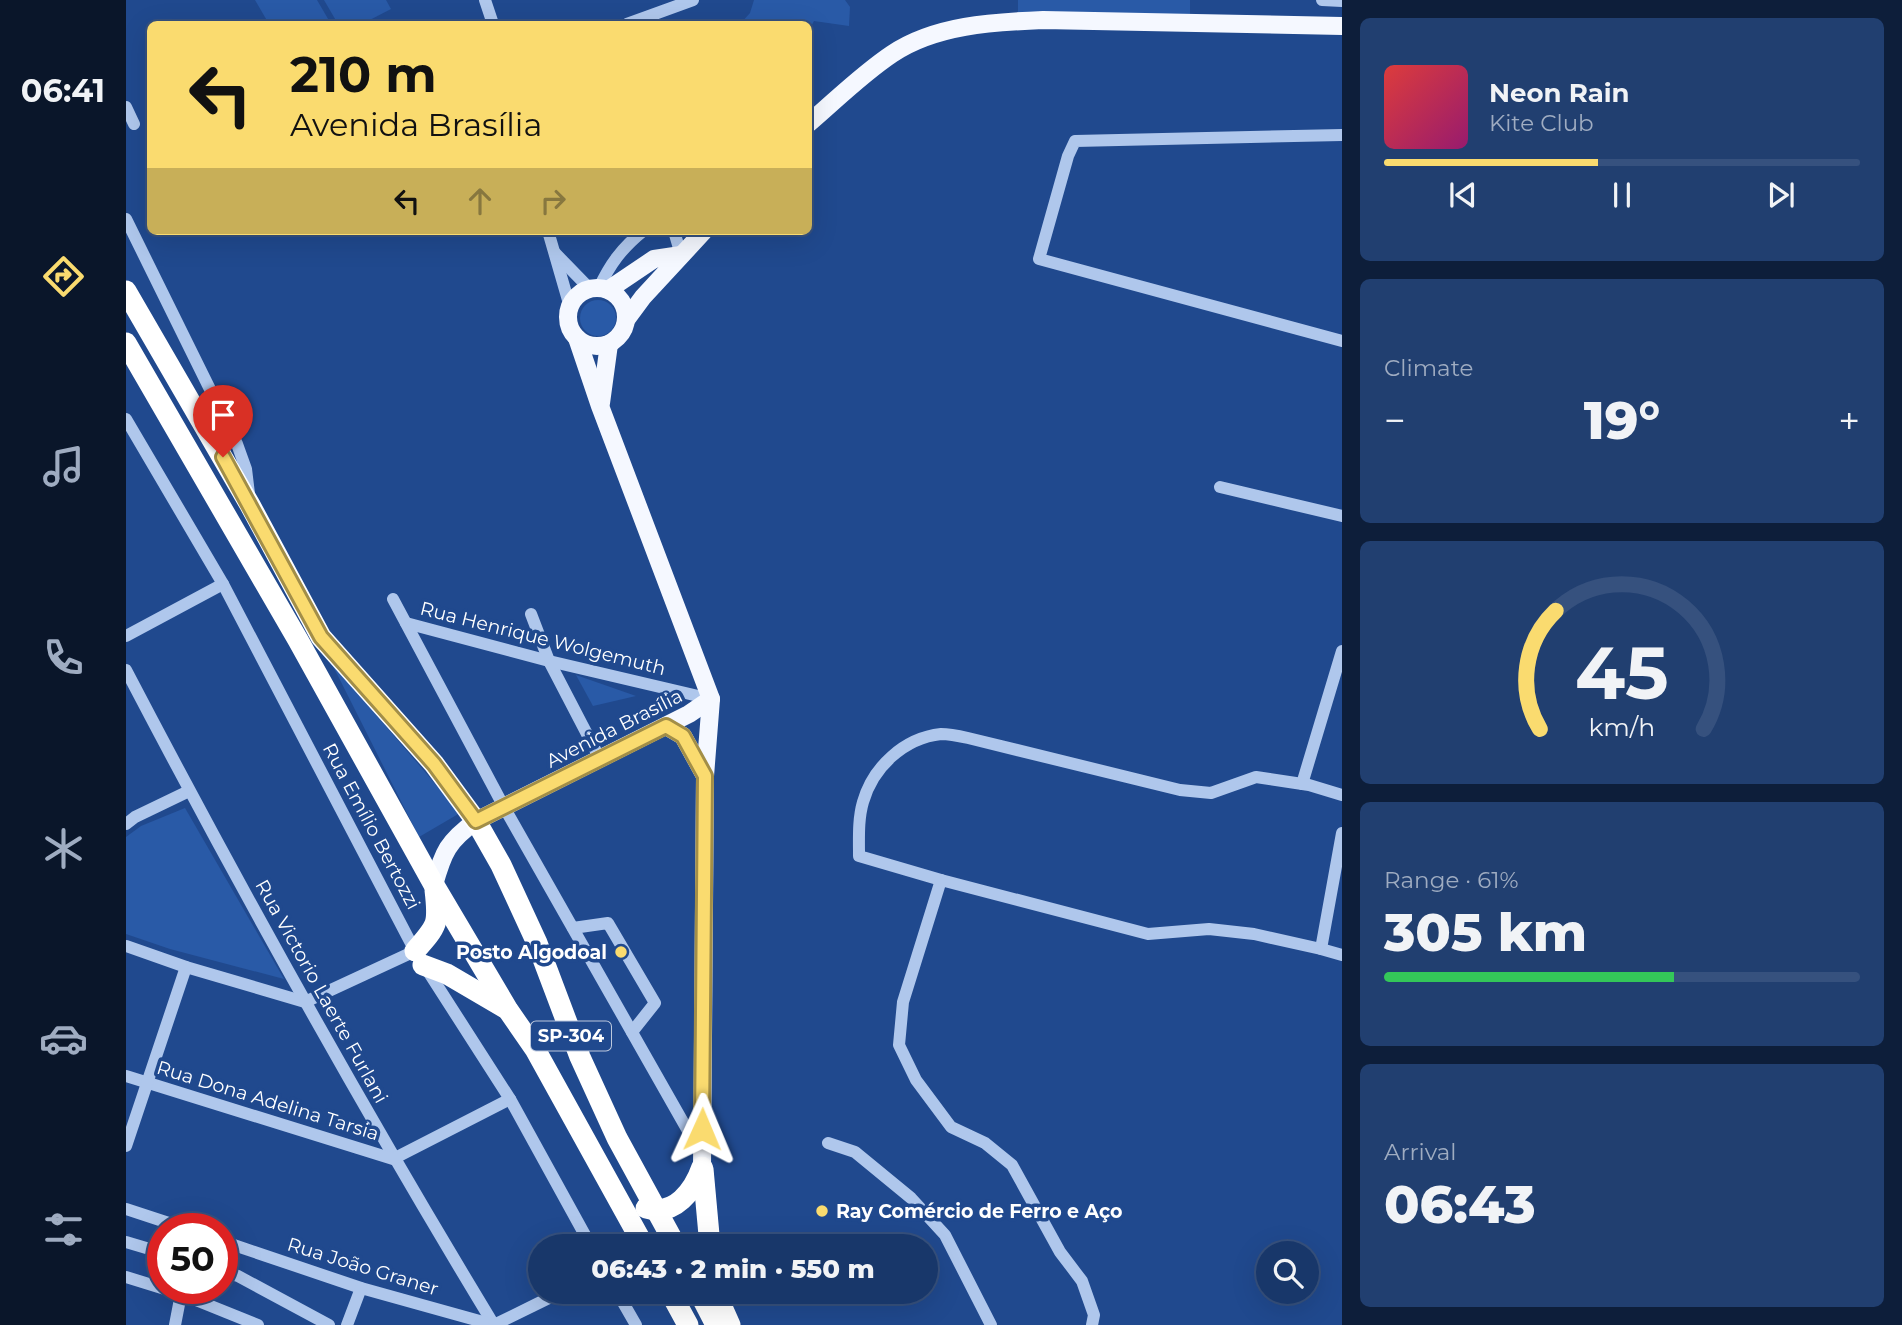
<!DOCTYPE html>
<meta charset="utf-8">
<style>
body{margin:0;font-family:Montserrat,sans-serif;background:#213f70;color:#f1f3f6;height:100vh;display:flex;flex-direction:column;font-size:26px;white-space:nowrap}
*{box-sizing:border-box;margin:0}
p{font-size:23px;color:#9facc1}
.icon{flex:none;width:38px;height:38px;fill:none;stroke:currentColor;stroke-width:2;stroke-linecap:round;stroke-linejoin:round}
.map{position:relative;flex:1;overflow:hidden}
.sheet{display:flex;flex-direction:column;gap:18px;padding:18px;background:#0d1e3a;width:560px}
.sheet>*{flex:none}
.hud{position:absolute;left:21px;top:21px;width:665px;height:214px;border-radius:10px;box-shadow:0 7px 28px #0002,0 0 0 2px #36517e;background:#fadb6f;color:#111;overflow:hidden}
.controls{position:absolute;left:1130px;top:1241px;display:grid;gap:14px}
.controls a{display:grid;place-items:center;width:63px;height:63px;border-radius:50%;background:#18376a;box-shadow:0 7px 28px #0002,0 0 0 2px #36517e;font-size:35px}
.speed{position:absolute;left:21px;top:1213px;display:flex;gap:14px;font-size:35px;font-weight:700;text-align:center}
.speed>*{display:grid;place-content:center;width:91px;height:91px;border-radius:50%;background:#18376a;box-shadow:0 7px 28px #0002,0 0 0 2px #36517e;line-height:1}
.speed .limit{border:10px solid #d22;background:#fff;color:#111}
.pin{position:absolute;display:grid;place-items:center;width:60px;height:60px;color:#fff;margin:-72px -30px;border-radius:50% 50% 50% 0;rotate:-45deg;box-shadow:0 0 7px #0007}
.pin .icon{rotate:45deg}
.me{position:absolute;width:77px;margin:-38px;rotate:1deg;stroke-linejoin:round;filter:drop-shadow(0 0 5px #0008)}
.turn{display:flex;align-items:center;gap:24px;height:147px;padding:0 28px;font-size:32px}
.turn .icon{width:91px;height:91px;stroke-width:2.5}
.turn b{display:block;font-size:49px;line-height:60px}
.lanes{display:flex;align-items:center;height:66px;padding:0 28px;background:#0003;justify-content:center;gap:35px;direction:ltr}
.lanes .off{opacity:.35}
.big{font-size:52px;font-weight:800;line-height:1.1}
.sheet .widget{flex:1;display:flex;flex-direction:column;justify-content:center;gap:10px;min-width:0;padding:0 24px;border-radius:10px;background:#213f70}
.sheet .dial{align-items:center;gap:0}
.dial svg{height:182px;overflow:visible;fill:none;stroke:#36517e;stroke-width:7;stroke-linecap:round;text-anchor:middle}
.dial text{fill:#f1f3f6;stroke:none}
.song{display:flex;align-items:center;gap:21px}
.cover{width:84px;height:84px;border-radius:10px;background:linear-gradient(135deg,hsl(0 70% 55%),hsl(320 70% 35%))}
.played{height:7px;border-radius:4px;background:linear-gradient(90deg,#fadb6f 45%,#36517e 45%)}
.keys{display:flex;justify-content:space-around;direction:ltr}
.heat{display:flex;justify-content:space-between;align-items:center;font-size:38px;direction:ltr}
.charge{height:10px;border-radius:5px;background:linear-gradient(90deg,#34c759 61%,#36517e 0)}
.trip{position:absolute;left:402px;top:1234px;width:410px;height:70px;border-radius:35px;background:#18376a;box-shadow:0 7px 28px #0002,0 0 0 2px #36517e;font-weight:800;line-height:70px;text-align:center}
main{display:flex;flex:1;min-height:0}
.dock{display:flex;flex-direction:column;width:126px;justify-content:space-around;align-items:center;background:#0a162a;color:#9facc1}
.dock .icon{width:49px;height:49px}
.dock .current{color:#fadb6f}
.dock b{font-size:32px;color:#f1f3f6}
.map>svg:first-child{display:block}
.green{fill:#295aa7}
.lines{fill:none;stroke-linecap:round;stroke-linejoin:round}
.minor{stroke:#afc7ec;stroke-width:12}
.major{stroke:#f5f8ff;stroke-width:18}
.highway{stroke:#fff;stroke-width:21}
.route-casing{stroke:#a28e48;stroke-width:18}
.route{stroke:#fadb6f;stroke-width:12}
.poi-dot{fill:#fadb6f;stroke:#20498e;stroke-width:2.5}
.labels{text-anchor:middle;stroke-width:7;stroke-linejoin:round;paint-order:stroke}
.shield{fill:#20498e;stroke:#bcc8dd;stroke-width:2}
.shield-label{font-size:18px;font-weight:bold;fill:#fff}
.street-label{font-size:19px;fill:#fff;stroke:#20498e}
.poi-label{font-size:19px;font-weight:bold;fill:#fff;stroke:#20498e;text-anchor:end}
</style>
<main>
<nav class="dock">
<b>06:41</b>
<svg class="icon current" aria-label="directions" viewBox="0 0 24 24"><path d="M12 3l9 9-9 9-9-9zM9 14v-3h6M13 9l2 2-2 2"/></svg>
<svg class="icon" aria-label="music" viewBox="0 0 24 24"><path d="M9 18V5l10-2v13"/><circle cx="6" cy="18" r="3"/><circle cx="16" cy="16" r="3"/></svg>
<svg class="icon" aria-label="phone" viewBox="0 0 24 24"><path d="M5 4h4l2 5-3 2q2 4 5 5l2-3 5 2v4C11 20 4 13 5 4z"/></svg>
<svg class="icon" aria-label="climate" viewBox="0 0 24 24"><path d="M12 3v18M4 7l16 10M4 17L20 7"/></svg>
<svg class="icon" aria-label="car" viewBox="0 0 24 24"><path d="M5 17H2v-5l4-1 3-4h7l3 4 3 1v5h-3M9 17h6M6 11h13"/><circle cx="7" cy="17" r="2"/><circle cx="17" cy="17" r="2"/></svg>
<svg class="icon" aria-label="filters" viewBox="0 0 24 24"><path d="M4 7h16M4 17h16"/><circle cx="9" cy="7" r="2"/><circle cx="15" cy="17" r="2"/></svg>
</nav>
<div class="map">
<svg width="1216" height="1325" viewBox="0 0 1216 1325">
<rect width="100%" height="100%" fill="#20498e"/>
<!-- green -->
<g class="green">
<path d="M129 0H191L205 24H143Z"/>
<path d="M198 0H260L265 9 236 24H212Z"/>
<path d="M628 0H719L724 7 723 26 688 21 683 30 682 24H614L624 13Z"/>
<path d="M892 0H1064V19L892 14Z"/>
<circle cx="472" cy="318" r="18"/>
<path d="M205 662 334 813 293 837Z"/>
<path d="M450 675 510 696 467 706Z"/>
<path d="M59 808 158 979 44 949 0 934V837L15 826Z"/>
</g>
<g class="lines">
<!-- minor -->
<g class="minor">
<path d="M359 0 367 24"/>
<path d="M1196 0 1216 1"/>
<path d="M501 24 567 0"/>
<path d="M0 107 8 124"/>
<path d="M1216 135 949 141 942 156 913 259 1216 341"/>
<path d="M0 219 111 444 120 469 123 494"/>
<path d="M422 231 444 307"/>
<path d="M548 231 555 255"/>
<path d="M429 253 464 289"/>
<path d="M473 288C484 264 496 248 517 231"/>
<path d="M0 419 97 584 289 951 384 1099 465 1246"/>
<path d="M1094 487 1216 516"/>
<path d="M267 599 378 807 574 1152"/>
<path d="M405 614 423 661 474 759"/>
<path d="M280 623 423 661 585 699"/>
<path d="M0 636 97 584"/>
<path d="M0 670C116 892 238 1111 368 1325"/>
<path d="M1176 784 1216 651"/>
<path d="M0 824 9 817 63 791"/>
<path d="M815 880 733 856C733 838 732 819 737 802 747 767 778 738 815 734 823 734 833 736 842 738L1054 790 1085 793 1130 777 1183 785 1216 795"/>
<path d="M447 928 482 923 529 1003 506 1032"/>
<path d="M0 946 60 967 179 1002 289 951"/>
<path d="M1195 949 1216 955"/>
<path d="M0 1076 267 1159 384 1099"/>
<path d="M702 1143 729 1152 785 1198 819 1235 865 1325"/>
<path d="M0 1146 60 967"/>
<path d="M0 1209 58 1228"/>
<path d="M96 1241 235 1288 368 1325"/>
<path d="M0 1242 37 1253"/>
<path d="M96 1271 112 1276 203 1325"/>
<path d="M0 1277 55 1294 132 1325"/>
<path d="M491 1292 510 1325"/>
<path d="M49 1325 55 1294"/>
<path d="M221 1325 235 1288"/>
<path d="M368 1325 435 1292"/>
<path d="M966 1325 968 1315 956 1281 934 1252 886 1165 859 1143 825 1127 790 1080 773 1045 777 1002 815 880 1022 934 1083 929 1128 934 1195 949 1216 833"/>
</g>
<!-- major -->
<g class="major">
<path d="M682 124C710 100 736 74 766 54 809 25 867 22 917 20L1216 26"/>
<circle cx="471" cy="317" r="29"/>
<path d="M482 290 528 259 555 255"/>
<path d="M500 320 517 297 578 231"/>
<path d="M451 338 474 406 585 699 579 776 576 1167"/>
<path d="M475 403 483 344"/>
<path d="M540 726 557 736 579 776"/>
<path d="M308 885C317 852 322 841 350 821L563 714 585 699"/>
</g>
<!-- highway -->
<g class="highway">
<path d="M0 291 124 505 195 637 308 764 350 821 375 865 411 943 454 1057 491 1138 550 1246"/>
<path d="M0 343 172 640 308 885 382 1010 409 1049 518 1246"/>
<path d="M289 951C312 925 313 924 309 890"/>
<path d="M297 965 321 974 379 1008"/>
<path d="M577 1169 584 1246"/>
<path d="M520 1208C549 1217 568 1190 576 1167"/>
<path d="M544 1292 562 1325"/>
<path d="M573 1292 590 1325"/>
<path d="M593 1292 596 1307 604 1325"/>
</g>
</g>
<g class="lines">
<defs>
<path id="route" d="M97 457 195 637 308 764 350 821 540 726 557 736 579 776 576 1129"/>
</defs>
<!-- route casing -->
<use href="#route" class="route-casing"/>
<!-- route -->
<use href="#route" class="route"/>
</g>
<!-- markers -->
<g class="poi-dot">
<circle cx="495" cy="952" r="7"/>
<circle cx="696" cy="1211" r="7"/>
</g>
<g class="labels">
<!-- shield labels -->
<rect class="shield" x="405" y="1021.5" width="80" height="29" rx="5"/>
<g class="shield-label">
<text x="445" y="1042">SP-304</text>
</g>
<!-- street labels -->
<g class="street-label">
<text transform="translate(417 638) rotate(14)" y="7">Rua Henrique Wolgemuth</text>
<text transform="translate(488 728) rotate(-27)" y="7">Avenida Brasília</text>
<text transform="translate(246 826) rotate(62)" y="7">Rua Emílio Bertozzi</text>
<text transform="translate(196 991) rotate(61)" y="7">Rua Victorio Laerte Furlani</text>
<text transform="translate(142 1100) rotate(17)" y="7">Rua Dona Adelina Tarsia</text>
<text transform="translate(237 1266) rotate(17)" y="7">Rua João Graner</text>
</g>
<!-- poi labels -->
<g class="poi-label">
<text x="481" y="959">Posto Algodoal</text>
<text x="710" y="1218" text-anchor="start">Ray Comércio de Ferro e Aço</text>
</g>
</g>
</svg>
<div class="controls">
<a><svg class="icon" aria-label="search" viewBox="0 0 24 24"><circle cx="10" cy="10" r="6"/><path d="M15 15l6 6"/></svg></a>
</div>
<div class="speed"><div class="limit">50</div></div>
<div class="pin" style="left:97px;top:457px;background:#d93025"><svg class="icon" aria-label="arrive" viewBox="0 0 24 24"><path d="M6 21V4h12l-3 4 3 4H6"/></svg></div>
<svg class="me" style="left:576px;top:1129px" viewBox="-20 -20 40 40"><path d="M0-17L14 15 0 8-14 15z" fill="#fadb6f" stroke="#fff" stroke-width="4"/></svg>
<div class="trip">06:43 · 2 min · 550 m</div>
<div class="hud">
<div class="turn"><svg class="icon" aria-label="left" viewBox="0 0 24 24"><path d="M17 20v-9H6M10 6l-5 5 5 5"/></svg><div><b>210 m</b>Avenida Brasília</div></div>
<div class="lanes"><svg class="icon" aria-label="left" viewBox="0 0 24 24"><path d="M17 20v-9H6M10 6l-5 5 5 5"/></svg><svg class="icon off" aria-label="ahead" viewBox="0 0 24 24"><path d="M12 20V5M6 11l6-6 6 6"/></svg><svg class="icon off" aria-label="right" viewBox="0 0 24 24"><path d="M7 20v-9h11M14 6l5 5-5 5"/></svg></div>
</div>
</div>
<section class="sheet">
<div class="widget">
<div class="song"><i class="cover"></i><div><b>Neon Rain</b><p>Kite Club</p></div></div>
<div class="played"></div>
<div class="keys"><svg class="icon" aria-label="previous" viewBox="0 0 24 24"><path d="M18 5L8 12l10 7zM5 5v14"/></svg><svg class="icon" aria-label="pause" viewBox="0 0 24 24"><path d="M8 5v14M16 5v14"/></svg><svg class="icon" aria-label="next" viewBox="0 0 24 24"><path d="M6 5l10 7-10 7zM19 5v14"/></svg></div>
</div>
<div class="widget"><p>Climate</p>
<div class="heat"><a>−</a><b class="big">19°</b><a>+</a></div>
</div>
<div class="widget dial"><svg viewBox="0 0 100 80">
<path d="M14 69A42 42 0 1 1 86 69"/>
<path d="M14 69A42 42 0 0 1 21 17" stroke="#fadb6f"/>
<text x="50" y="56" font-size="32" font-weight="700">45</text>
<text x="50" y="72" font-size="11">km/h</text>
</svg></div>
<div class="widget"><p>Range · 61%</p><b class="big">305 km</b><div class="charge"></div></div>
<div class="widget"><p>Arrival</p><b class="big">06:43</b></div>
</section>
</main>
